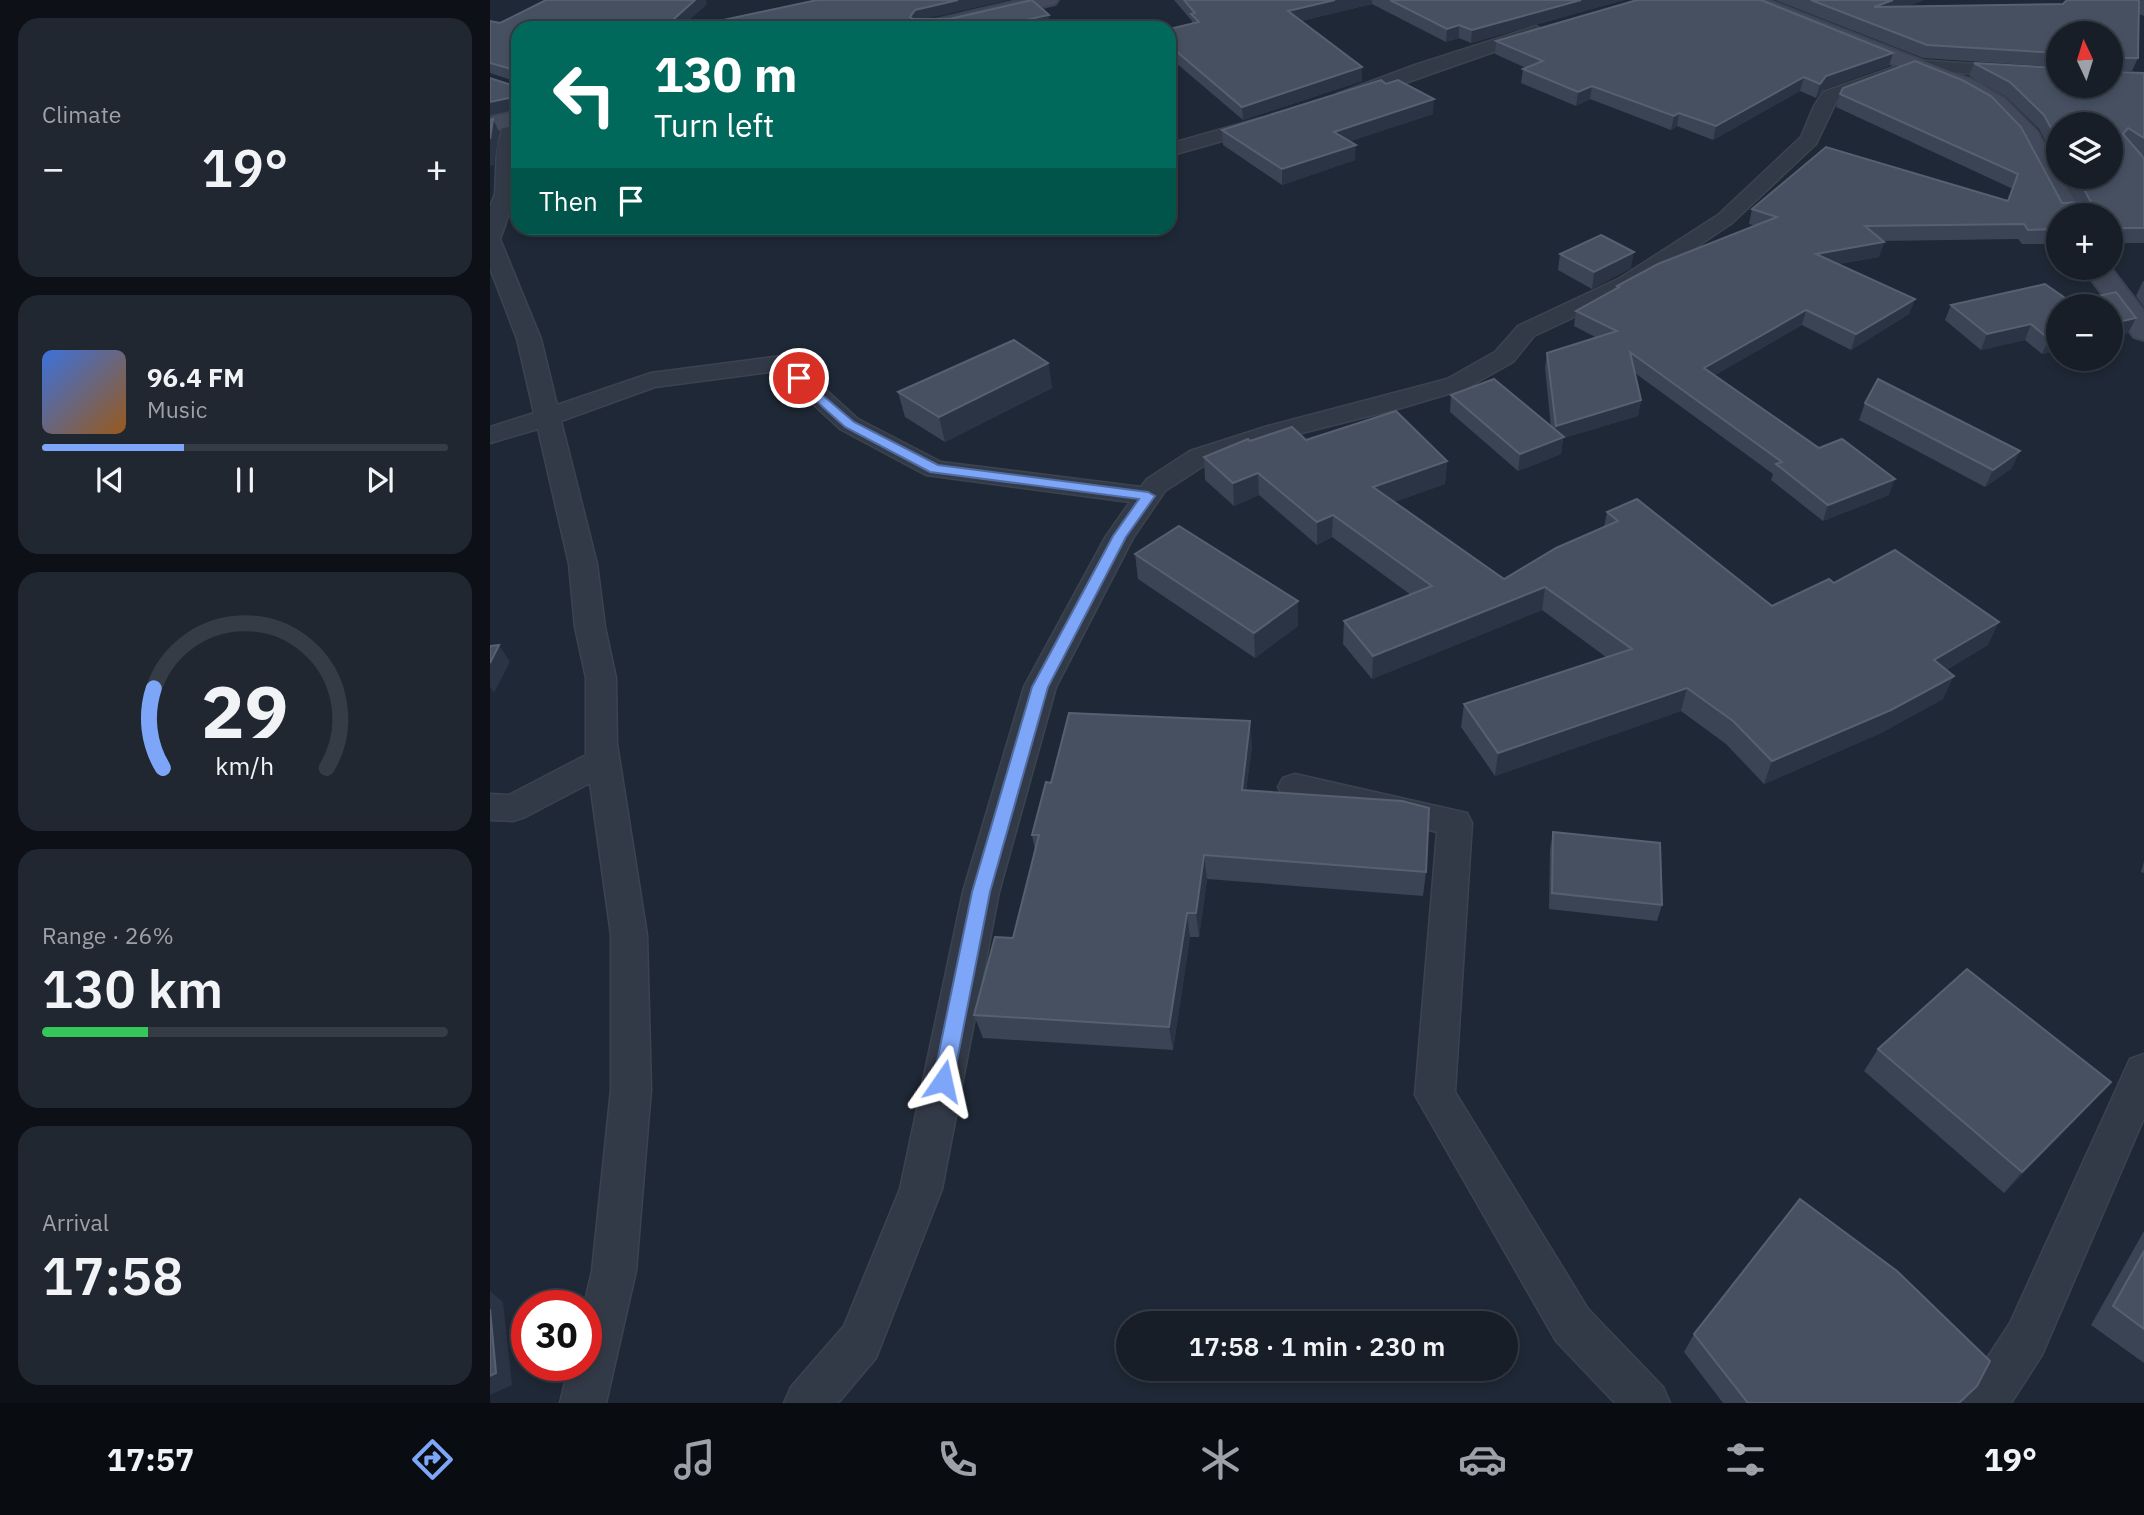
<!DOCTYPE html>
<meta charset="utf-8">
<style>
body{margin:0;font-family:"IBM Plex Sans",sans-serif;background:#202730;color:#f1f3f6;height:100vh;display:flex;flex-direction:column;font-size:26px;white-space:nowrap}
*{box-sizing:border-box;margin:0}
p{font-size:23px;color:#9ea2a8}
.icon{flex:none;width:38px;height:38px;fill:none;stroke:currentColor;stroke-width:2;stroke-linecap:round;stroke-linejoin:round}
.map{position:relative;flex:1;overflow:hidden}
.drawer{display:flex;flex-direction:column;gap:18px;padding:18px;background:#0d1016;width:490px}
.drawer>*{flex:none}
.banner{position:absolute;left:21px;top:21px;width:665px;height:214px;border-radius:21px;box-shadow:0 4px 10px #0003,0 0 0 2px #363c45;background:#00695c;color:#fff;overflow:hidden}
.needle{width:46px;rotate:356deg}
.tools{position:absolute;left:1556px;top:21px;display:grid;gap:14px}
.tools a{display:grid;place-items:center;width:77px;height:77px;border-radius:50%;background:#171e28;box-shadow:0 4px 10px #0003,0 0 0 2px #363c45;font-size:35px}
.speed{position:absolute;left:21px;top:1290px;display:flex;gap:14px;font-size:35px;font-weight:700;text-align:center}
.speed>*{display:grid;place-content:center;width:91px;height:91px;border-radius:50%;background:#171e28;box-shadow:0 4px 10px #0003,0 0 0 2px #363c45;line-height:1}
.speed .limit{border:10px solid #d22;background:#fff;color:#111}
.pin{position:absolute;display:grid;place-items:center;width:60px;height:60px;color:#fff;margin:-30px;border:4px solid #fff;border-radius:50%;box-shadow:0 2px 7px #0007}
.me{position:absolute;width:77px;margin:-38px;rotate:11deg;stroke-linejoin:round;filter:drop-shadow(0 0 5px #0008)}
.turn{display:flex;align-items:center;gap:24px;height:147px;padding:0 28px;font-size:32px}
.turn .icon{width:91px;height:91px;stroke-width:2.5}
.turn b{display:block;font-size:49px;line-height:60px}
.then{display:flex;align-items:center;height:66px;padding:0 28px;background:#0003;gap:14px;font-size:26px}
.big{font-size:52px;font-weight:600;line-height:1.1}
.drawer .tile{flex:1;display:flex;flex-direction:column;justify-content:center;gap:10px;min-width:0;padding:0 24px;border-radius:21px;background:#202730}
.drawer .dial{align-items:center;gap:0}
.dial svg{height:182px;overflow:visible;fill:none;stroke:#363c45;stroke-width:7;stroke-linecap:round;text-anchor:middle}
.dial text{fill:#f1f3f6;stroke:none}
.song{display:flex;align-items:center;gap:21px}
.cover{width:84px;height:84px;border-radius:10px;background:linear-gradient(135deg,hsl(220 70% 55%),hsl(30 70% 35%))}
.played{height:7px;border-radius:4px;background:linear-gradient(90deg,#7da6f8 35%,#363c45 35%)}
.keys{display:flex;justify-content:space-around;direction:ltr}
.heat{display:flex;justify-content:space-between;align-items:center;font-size:38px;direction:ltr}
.charge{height:10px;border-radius:5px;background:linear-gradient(90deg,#34c759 26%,#363c45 0)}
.trip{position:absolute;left:626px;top:1311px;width:402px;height:70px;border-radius:35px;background:#171e28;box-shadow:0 4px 10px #0003,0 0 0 2px #363c45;font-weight:600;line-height:70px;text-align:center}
.tabs{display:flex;height:112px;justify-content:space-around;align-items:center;background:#090c10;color:#9ea2a8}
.tabs .icon{width:49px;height:49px}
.tabs .active{color:#7da6f8}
.tabs b{font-size:32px;color:#f1f3f6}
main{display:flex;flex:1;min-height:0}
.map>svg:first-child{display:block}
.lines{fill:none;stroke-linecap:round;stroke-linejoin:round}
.street-casing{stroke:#3c4350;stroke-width:3}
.secondary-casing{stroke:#3c4350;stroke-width:4}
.street{fill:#333a47;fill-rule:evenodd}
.secondary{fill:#41495a;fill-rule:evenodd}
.wall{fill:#3a4455}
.shaded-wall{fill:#2a3444}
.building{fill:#465061;stroke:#566071;stroke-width:2}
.route{fill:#7da6f8;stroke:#516ca1;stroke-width:2}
</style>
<main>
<section class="drawer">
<div class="tile"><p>Climate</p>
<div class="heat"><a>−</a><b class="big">19°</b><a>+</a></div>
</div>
<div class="tile">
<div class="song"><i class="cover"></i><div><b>96.4 FM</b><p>Music</p></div></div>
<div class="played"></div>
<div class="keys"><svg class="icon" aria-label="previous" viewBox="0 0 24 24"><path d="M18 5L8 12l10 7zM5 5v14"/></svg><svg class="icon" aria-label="pause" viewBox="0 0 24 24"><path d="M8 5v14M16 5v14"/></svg><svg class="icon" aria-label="next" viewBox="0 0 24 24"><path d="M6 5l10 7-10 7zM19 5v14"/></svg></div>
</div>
<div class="tile dial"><svg viewBox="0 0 100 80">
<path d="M14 69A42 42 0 1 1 86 69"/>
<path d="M14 69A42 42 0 0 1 10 34" stroke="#7da6f8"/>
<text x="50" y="56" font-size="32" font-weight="700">29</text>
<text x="50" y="72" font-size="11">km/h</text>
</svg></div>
<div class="tile"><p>Range · 26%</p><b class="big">130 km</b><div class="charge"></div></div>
<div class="tile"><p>Arrival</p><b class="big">17:58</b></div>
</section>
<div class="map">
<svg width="1654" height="1403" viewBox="0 0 1654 1403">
<rect width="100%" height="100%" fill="#1f2836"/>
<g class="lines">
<defs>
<g id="street">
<path d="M1046 26 1055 31 1052 35 861 102H847L845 98 847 94 925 65Z"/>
<path d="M1424 60 1568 69V79L1426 70 1347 100 1326 144 1242 223 1146 288 1044 336 1023 362 975 389 911 408 796 437 718 463 675 491 643 538 566 687 509 892 452 1189 386 1358 348 1403H294L301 1387 354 1326 410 1189 473 892 534 687 616 536 640 502 436 475 350 429 287 371 165 387 71 421 107 564 115 627 126 678 127 744 157 935 161 1090 146 1271 116 1403H70L79 1365H96V1306H94L102 1271 121 1090V935L100 783 35 817 23 821 0 820V794L19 795 96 755V678L85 627 79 564 48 429 0 443V427L44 413 27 339 0 268V207L5 194 7 147 16 115H28C28 159 27 197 10 239L51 339 67 405 161 373 292 356 301 358 368 419 451 462 651 487 657 479 700 451 778 426 957 379 1005 352 1028 326 1130 278 1228 215 1311 137 1324 106 1333 92Z"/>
<path d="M771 118 778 120 781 124 778 128 679 156V144Z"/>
<path d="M805 774 977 813 982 823 965 1092 1098 1309 1173 1387 1180 1403H1125L1066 1341 925 1095 947 832 793 796 788 787 793 778Z"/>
<path d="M1654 1054V1118L1552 1355 1521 1403H1471L1478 1387 1520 1323 1640 1059Z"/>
</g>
<g id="secondary">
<path d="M531 0H568L565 4 462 28H425L428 24Z"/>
<path d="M1250 0H1278L1485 81 1514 98 1547 131 1568 171V177H1571L1593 215 1568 216 1528 139 1498 108 1469 91 1253 4Z"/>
<path d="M28 111V125L0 131V117Z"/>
<path d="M1620 267 1654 311V340L1644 337 1593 268Z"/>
</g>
</defs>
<!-- street casing -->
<use href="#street" class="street-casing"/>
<!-- secondary casing -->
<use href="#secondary" class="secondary-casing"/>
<!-- street -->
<use href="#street" class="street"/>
<!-- secondary -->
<use href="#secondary" class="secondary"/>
</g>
<!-- wall -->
<g class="wall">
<path d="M684 0H1134L981 43 969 38 956 42 882 4 811 21 872 67V81L753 120 679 57V29L702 24V21Z"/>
<path d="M1285 0H1434L1417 6 1573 4 1654 0V16L1649 14 1648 58 1642 71H1625L1626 72 1654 73V156L1651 154 1654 158V243H1620V215H1568V244H1532L1528 239 1392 241 1394 242 1389 257 1348 264 1425 299 1419 314 1361 350 1312 325 1225 375 1329 448 1399 495 1333 521 1281 480 1283 474 1145 373 1151 400 1148 416 1073 438 1071 454 1028 471 960 412 961 395 1061 427 1055 368 1057 353 1107 338 1084 326 1086 311 1127 288V286L1265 226 1259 224 1262 209 1518 201 1523 189 1346 107 1350 94 1425 61 1572 203H1587L1574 177H1620L1568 124V166L1549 129 1515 96 1479 76 1484 63 1620 86 1568 33V67L1433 58Z"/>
<path d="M217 4 190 28H28L24 110 0 115 24 86 25 81 0 73V21L10 23Z"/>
<path d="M1006 41 1399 66 1332 90 1326 98 1310 91 1223 140 1187 126 1181 130 1100 99 1086 106 1031 83 1033 69 1036 68 1005 54Z"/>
<path d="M943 114 860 141 865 160 792 185 733 145 732 130Z"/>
<path d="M1070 254 1141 268 1102 289 1068 270Z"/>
<path d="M1653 281H1654V307L1646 296Z"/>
<path d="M1581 302 1638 333 1552 354 1535 340 1491 350 1455 320 1461 305Z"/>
<path d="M558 363 562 388 455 442 415 417 408 392Z"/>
<path d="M1375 403 1522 468 1495 487 1369 420Z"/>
<path d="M816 440 957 461 955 484 904 502 1014 579 1114 527 1117 512 1282 606 1344 583 1498 645 1456 670 1453 699 1391 733 1274 784 1236 744 1191 711 1005 776 971 727 974 704 1116 657 1052 610 882 679 853 644 854 621 921 595 842 537 827 545 769 495 744 506 715 480 714 457 760 441Z"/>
<path d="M645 554 808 601V626L765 658 648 579Z"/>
<path d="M762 746 756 790 936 872 933 896 717 879 709 937H700L683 1050 493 1038 484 1015 523 938 545 850 542 835 561 783Z"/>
<path d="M1063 832 1172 905 1167 921 1059 909 1060 849Z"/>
<path d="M1654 861V873L1651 872Z"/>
<path d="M1388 1049 1601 1104 1514 1193 1374 1071Z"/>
<path d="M1654 1231V1363L1601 1325Z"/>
<path d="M1204 1334 1469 1403H1233L1194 1352Z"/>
</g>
<!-- shaded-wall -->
<g class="shaded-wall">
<path d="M205 0H216L217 4 190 28H174Z"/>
<path d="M468 0H519L427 21 420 17 425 10Z"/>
<path d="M845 0H882V4L798 24V11Z"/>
<path d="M1091 0H1134L981 43 982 30Z"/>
<path d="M1403 0H1434L1381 20 1384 7Z"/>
<path d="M559 15 560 27 554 28H497Z"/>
<path d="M357 23 358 28H335Z"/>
<path d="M969 25V38L956 42 957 29Z"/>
<path d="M1403 53 1399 66 1332 90 1326 98 1330 84 1336 76Z"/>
<path d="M872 67V81L753 120 752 107Z"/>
<path d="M1314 77 1310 91 1223 140 1226 126Z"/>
<path d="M1102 86 1100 99 1086 106 1088 92Z"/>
<path d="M24 97 28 109 0 115V102Z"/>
<path d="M944 99 943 114 844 147V132Z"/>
<path d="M1189 113 1187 126 1181 130 1184 116Z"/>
<path d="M3 119 9 132 4 165 0 166V139Z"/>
<path d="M866 145 865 160 792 185V169Z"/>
<path d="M28 149V159L24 150Z"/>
<path d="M1394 242 1389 257 1321 268 1326 254Z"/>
<path d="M1144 252 1141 268 1102 289 1104 272Z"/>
<path d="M1425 299 1419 314 1361 350 1366 334Z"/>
<path d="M1316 310 1312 325 1211 383 1214 368Z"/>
<path d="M1646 318 1638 333 1620 338V324Z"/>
<path d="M1541 324 1535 340 1491 350 1497 334Z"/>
<path d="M1568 337V351L1552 354 1559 339Z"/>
<path d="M558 363 562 388 455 442 449 417Z"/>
<path d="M1151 400 1148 416 1073 438 1071 454 1028 471 1030 454 1063 441 1066 426Z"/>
<path d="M1530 451 1522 468 1495 487 1503 470Z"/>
<path d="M957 461 955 484 882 510 883 487Z"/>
<path d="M768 473 769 495 744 506 743 483Z"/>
<path d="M1405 479 1399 495 1333 521 1338 505Z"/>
<path d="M843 515 842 537 827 545V522Z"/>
<path d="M1055 587 1052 610 882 679 883 656Z"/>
<path d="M808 601V626L765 658 764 633Z"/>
<path d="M1509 622 1498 645 1433 683 1444 660Z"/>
<path d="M9 645 20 662 4 693 0 687V663Z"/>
<path d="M1464 676 1453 699 1391 733 1274 784 1282 761Z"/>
<path d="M1197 688 1191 711 1005 776 1008 753Z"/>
<path d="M760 721 762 746 753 814 752 790Z"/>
<path d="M714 855 717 879 709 937 706 913Z"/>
<path d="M697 913 700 937 683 1050 679 1027Z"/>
<path d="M1621 1082 1601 1104 1514 1193 1532 1172Z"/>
<path d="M0 1291 13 1302 22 1385 0 1395Z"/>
</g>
<!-- building -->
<g class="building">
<path d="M56 0H205L174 28H28V149L24 150V97L0 102V78L24 86 25 70 0 63V21L10 23Z"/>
<path d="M327 0H468L425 10 420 17 423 19H460L542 0 559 15 497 28H361L357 23 335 28H196Z"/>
<path d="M694 0H845L798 11 872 67 752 107 679 45V29L709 22 701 14 705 13Z"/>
<path d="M900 0H1091L982 30 969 25 957 29Z"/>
<path d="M1147 0H1271L1403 53 1336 76 1330 84 1314 77 1226 126 1189 113 1184 116 1102 86 1088 92 1033 69 1053 61 1006 41Z"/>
<path d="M1321 0H1403L1384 7 1573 4 1577 0H1649L1648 58H1624L1623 70 1626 72 1654 73V138L1638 128 1633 134 1654 158V228H1620V215H1568V229L1538 230 1534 224 1375 226 1394 242 1326 254 1425 299 1366 334 1316 310 1214 368 1329 448 1352 439 1405 479 1338 505 1286 464 1292 462 1140 352 1151 400 1066 426 1057 353 1127 331 1086 311 1129 287 1127 286 1168 264 1287 217 1262 209 1336 147 1518 201 1528 174 1350 94 1353 88 1425 61 1472 80 1501 96 1531 127 1572 203 1601 202 1587 177H1620V124H1568V141L1554 115 1520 82 1484 63 1568 68V86H1620V33H1568V53L1437 45Z"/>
<path d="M891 80 896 84 908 80 944 99 844 132 866 145 792 169 732 130Z"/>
<path d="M3 119 0 139V120Z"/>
<path d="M1111 235 1144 252 1104 272 1070 254Z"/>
<path d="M1555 284 1581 302 1626 292 1646 318 1620 324V306H1568V337L1559 339 1541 324 1497 334 1461 305Z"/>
<path d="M524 340 558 363 449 417 408 392Z"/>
<path d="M1004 379 1074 437 1030 454 961 395Z"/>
<path d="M1388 379 1530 451 1503 470 1375 403Z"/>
<path d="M906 411 957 461 883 487 1014 579 1066 548 1128 521 1117 512 1147 499 1282 606 1339 579 1344 583 1405 550 1509 622 1444 660 1464 676 1401 710 1282 761 1243 721 1197 688 1008 753 974 704 1142 649 1055 587 883 656 854 621 942 586 843 515 827 522 768 473 743 483 714 457 758 439 760 441 802 427 816 440Z"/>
<path d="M689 526 808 601 764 633 645 554Z"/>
<path d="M9 645 0 663V646Z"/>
<path d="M579 713 760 721 752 790 912 801 939 808 936 872 714 855 706 913H697L679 1027 484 1015 505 937 523 938 549 835H542L556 782 561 783Z"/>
<path d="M1063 832 1170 843 1172 905 1062 893Z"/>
<path d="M1477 969 1621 1082 1532 1172 1388 1049Z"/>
<path d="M1310 1199 1407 1271 1500 1361 1487 1386 1469 1403H1258L1204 1334Z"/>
<path d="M1654 1251V1329L1623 1306Z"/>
<path d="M0 1309 6 1373 0 1376Z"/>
</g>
<!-- route -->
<path class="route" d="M309 375 364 422 448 465 658 492 665 496 636 537 558 687 500 892 463 1081 460 1087 453 1090 446 1087 443 1081 482 892 542 687 623 536 649 499 440 472 355 427 304 381 303 378Z"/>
</svg>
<div class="tools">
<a><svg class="needle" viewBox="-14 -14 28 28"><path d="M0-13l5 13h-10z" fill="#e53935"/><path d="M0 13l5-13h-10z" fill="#9ea2a8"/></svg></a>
<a><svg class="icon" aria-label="layers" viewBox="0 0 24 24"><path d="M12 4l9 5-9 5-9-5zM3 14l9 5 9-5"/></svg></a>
<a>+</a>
<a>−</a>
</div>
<div class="speed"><div class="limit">30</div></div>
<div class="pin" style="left:309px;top:378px;background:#d93025"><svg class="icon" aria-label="arrive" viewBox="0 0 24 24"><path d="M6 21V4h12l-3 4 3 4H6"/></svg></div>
<svg class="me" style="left:453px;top:1081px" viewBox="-20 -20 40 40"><path d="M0-17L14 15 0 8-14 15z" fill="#7da6f8" stroke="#fff" stroke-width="4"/></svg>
<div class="trip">17:58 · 1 min · 230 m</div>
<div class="banner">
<div class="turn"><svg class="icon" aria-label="left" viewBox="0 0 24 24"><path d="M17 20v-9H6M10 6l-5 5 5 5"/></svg><div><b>130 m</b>Turn left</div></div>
<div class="then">Then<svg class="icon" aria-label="arrive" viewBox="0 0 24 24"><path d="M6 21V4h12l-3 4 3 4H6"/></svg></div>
</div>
</div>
</main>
<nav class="tabs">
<b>17:57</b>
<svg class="icon active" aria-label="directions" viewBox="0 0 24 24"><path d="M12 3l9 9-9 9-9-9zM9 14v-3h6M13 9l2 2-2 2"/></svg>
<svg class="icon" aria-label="music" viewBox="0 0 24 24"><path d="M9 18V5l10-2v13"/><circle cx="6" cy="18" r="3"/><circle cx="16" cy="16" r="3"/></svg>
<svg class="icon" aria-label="phone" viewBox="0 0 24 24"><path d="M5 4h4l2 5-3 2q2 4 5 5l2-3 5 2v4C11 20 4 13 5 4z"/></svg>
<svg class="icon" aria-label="climate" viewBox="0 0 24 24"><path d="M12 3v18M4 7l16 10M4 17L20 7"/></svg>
<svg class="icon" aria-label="car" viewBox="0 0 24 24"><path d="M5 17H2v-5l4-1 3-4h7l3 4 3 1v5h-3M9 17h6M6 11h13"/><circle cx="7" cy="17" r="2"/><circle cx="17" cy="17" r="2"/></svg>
<svg class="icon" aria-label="filters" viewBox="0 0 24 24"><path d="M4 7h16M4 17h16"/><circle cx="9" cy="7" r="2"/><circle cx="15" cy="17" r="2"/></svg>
<b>19°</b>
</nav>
